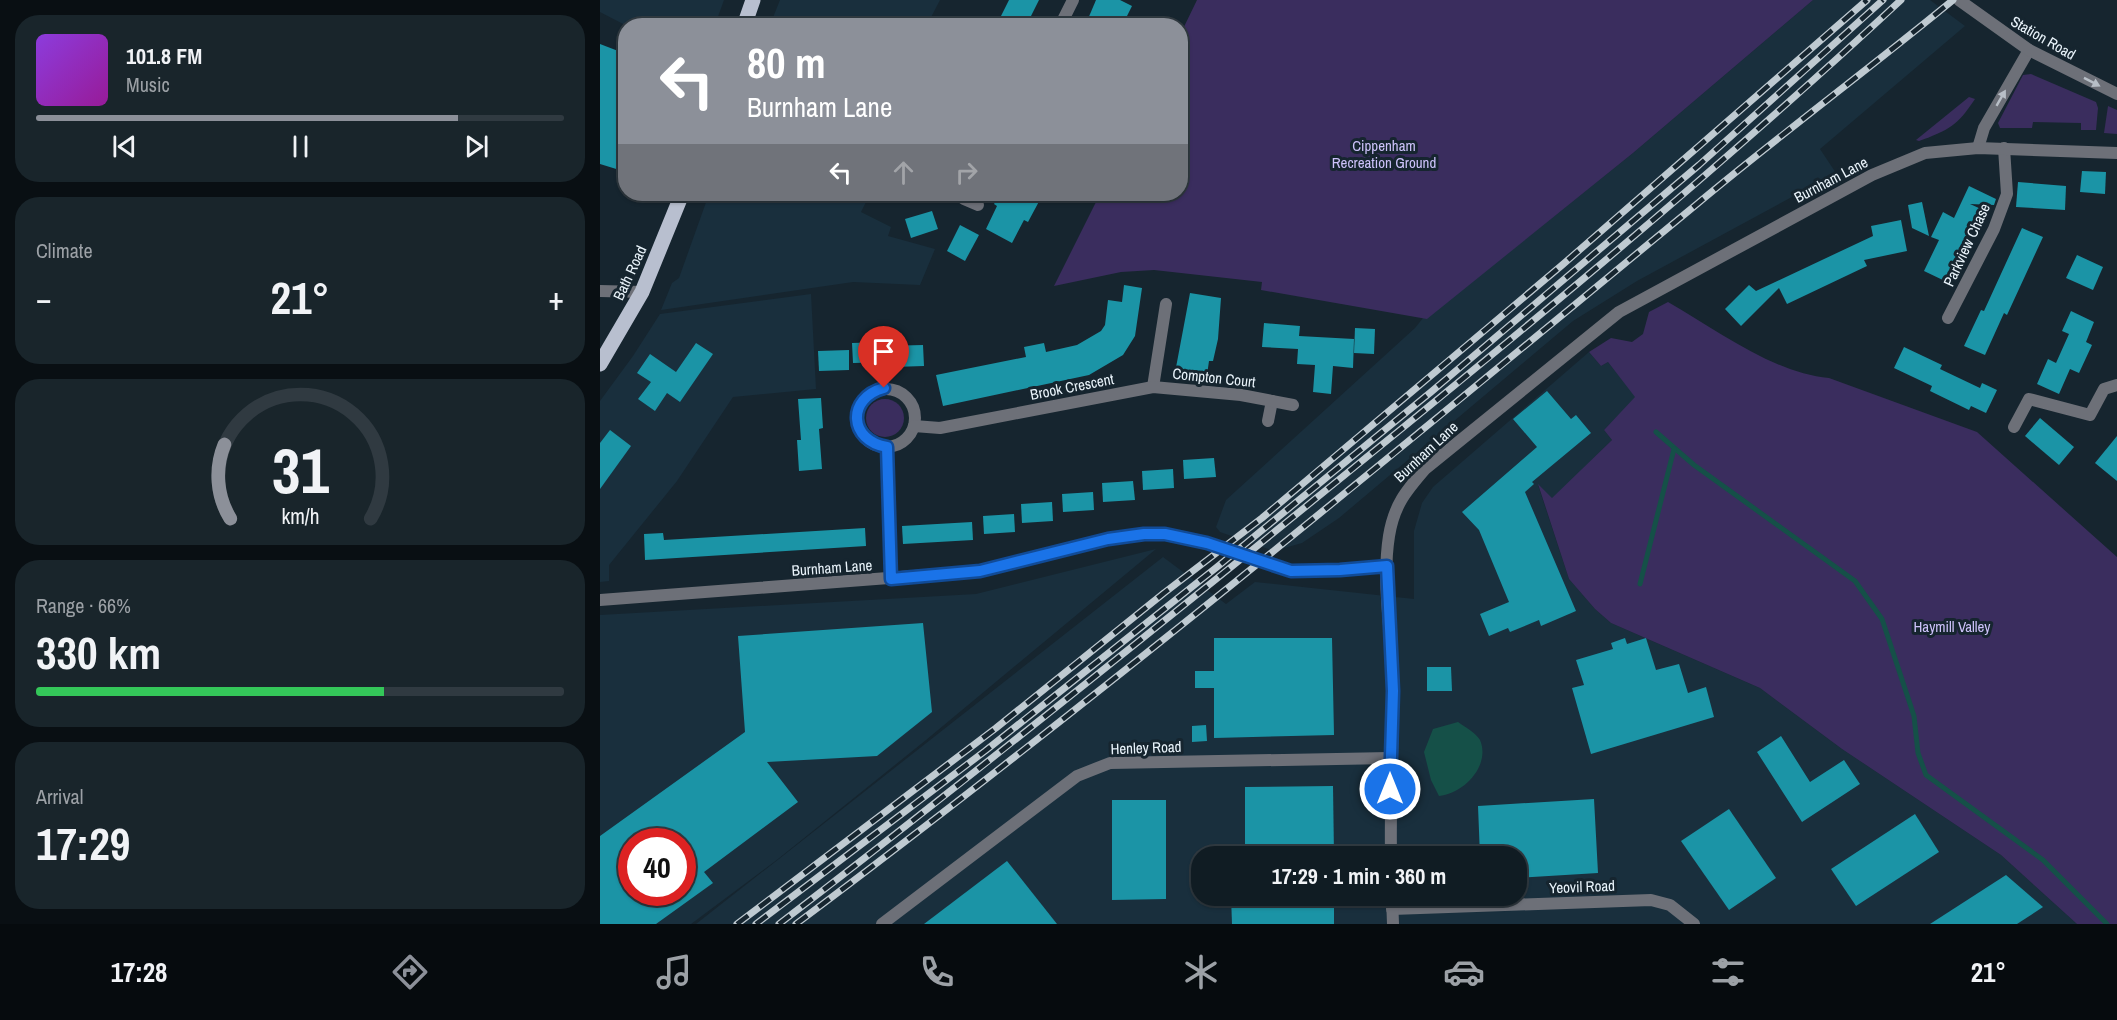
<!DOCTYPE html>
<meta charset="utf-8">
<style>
body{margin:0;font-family:"Archivo Narrow",sans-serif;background:#19252b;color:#f1f3f6;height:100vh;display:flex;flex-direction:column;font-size:22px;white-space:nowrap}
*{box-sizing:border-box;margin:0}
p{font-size:20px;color:#9ca1a6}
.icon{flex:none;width:33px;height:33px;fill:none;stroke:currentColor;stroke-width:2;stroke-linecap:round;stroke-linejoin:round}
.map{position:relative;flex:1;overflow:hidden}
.details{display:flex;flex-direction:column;gap:15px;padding:15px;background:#090f13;width:600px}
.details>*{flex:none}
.guide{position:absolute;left:18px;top:18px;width:570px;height:183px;border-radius:24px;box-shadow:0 2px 4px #0004,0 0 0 2px #303a41;background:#8c9099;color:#fff;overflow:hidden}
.speed{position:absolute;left:18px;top:828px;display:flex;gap:12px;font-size:30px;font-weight:700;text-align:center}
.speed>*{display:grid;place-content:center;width:78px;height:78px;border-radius:50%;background:#101c23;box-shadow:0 2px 4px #0004,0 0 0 2px #303a41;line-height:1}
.speed .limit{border:9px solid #d22;background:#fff;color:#111}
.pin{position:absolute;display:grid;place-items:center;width:51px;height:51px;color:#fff;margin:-62px -26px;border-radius:50% 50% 50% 0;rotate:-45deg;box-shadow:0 0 6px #0007}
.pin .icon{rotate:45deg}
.me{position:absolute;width:66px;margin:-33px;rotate:0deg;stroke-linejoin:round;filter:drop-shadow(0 0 4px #0008)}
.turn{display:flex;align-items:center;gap:21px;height:126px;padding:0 30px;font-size:27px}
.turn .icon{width:78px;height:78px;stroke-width:2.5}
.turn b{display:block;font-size:42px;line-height:51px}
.lanes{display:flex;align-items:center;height:57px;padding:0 30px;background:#0003;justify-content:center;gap:30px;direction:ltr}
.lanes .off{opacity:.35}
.big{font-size:45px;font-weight:700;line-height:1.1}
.details .tile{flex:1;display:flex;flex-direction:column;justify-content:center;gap:9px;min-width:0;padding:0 21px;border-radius:24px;background:#19252b}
.details .dial{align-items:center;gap:0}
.dial svg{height:156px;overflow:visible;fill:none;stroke:#303a41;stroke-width:7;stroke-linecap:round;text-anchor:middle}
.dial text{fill:#f1f3f6;stroke:none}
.song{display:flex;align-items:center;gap:18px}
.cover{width:72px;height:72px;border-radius:9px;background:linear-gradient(135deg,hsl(270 70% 55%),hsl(300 70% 35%))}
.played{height:6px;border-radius:3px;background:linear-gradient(90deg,#8c9099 80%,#303a41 80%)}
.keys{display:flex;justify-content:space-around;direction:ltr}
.heat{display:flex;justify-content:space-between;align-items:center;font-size:33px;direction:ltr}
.charge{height:9px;border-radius:4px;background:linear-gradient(90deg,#34c759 66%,#303a41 0)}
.trip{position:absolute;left:591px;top:846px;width:336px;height:60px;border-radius:24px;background:#101c23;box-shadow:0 2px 4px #0004,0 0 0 2px #303a41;font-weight:700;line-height:60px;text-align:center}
.tabs{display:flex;height:96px;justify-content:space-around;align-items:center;background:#060b0e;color:#9ca1a6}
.tabs .icon{width:42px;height:42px}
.tabs .on{color:#8c9099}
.tabs b{font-size:27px;color:#f1f3f6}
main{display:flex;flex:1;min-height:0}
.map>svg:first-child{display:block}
.built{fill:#192f3d;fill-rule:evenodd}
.green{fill:#3a2d5e}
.water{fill:#155048}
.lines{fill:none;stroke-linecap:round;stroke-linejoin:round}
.stream{stroke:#155048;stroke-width:5}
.building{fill:#1b94a6;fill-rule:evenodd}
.minor{stroke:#6d7078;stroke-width:12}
.tertiary{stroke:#6d7078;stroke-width:12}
.primary{stroke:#b8bfcf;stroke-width:15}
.rail-casing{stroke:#bfcad1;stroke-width:7}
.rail{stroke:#16252f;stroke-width:4.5;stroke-dasharray:14;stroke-linecap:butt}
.oneway{fill:#b8bfc7}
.route-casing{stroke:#114b97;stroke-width:15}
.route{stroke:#1a73e8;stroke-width:10}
.labels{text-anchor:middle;stroke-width:6;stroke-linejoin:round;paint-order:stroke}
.street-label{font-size:15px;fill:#eaf4fb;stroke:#16252f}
.park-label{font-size:15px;fill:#cdc2fa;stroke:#16252f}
</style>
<main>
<section class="details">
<div class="tile">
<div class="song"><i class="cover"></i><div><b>101.8 FM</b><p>Music</p></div></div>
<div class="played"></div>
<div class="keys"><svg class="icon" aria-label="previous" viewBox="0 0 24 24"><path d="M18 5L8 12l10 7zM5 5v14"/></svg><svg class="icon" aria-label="pause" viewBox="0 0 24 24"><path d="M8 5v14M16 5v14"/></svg><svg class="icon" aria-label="next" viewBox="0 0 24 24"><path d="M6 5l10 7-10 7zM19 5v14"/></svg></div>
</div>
<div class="tile"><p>Climate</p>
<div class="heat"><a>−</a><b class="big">21°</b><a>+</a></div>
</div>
<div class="tile dial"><svg viewBox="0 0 100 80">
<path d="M14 69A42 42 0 1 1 86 69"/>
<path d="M14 69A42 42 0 0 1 11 31" stroke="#8c9099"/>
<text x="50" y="56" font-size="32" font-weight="700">31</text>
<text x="50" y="72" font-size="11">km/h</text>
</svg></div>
<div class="tile"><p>Range · 66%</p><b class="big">330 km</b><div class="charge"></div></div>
<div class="tile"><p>Arrival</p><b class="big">17:29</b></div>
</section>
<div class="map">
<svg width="1517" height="924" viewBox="0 0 1517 924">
<rect width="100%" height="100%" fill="#16252f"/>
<!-- built -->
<g class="built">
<path d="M0 0H124L115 25 27 26 0 12Z"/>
<path d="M180 0H340L327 25H170Z"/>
<path d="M1213 0H1330L1365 26 1220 149 1236 173 1037 281 973 321 739 518 702 543 674 551 620 532 616 527 626 500 815 328 823 318H827L1033 153Z"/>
<path d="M109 194H270L261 212 291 227 288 236 335 249 320 285 253 282 61 310 72 283 79 278Z"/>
<path d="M211 294 216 389 133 397 77 481 9 565V581L0 582V401L33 356 60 314Z"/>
<path d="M989 352 1001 366 1008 362 1036 397 1004 430 1012 440 952 499 938 485 969 579 995 609 1011 623 1160 688 1242 749 1401 855 1477 924H96L563 557 626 604 655 582 814 599V531L822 503 833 487ZM602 856H916V896H602Z"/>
<path d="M556 549 326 740 178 859 91 924H0V615L376 594ZM32 842H82V892H32Z"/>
</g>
<!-- green -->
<g class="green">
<path d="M597 0H1213L1033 153 827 319 661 290 662 282 554 270 521 272 454 286 500 194H580L581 33Z"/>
<path d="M1431 74 1496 102 1498 108 1496 130H1481V123L1433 122 1432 128H1400L1398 123 1423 75Z"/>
<path d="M1369 97 1375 99C1357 126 1349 130 1319 141L1316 140Z"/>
<path d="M1508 106 1517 110V134L1504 133Z"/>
<path d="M1068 302C1117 330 1173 373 1229 378L1377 432 1517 557V924H1477L1401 855 1242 749 1160 688 1011 623 995 609 969 579 938 484 952 498 1012 440 1004 430 1035 397 1008 362 1001 366 989 352 1011 338 1032 342 1043 334 1049 312Z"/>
<circle cx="285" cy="418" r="19"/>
</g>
<!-- water -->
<path class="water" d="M858 722C865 727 876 733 880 740 891 766 863 794 839 796L831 780 824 752 833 729Z"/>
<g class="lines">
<!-- stream -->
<g class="stream">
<path d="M1056 432 1094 465 1255 581 1282 619 1314 716 1318 753 1326 775 1443 860 1507 924"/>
<path d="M1040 584 1074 449"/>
</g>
</g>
<!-- building -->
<g class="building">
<path d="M409 0H439L426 26H396Z"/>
<path d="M496 0H520L532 6 522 26H485Z"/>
<path d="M0 44 26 54V172L0 164Z"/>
<path d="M1482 171 1506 172 1505 194 1480 192Z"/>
<path d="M1418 182 1466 186 1465 210 1416 207Z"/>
<path d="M1369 186 1396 199 1394 205 1370 204 1381 209 1347 282 1324 271 1339 240 1331 237 1343 212 1354 218Z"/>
<path d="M400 194H443L428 222 424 220 412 243 386 229 397 206 394 204Z"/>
<path d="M1322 202 1329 236 1312 228 1308 205Z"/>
<path d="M332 211 338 229 311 238 305 219Z"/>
<path d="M1301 220 1307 251 1264 260 1267 266 1187 304 1179 288 1141 326 1125 309 1149 285 1156 291 1273 236 1271 226Z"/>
<path d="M360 225 379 235 365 261 347 251Z"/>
<path d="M1422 228 1443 237 1407 315 1404 313 1385 355 1364 346 1381 310 1384 311Z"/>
<path d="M1477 255 1503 267 1493 290 1466 278Z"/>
<path d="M524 285 542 288 535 336 523 355 489 375 343 406 336 375 426 357 424 347 444 343 446 352 477 345 501 331 505 325 508 300 522 302Z"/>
<path d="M590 293 621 298 618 339 613 361H609L606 382 574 378Z"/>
<path d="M1471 311 1494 322 1486 342 1492 345 1479 373 1470 369 1459 394 1437 384 1448 359 1456 363 1469 334 1462 331Z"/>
<path d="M664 323 700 326 699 336 754 339 753 368 733 366 731 394 713 392 715 365 697 364 698 349 662 347Z"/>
<path d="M755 328 775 329 774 354 754 353Z"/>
<path d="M283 342V346L323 345 324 366 293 367V362L253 363 252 343Z"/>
<path d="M96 343 113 354 80 402 67 393 55 411 38 399 51 382 37 373 50 354 76 372Z"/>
<path d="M1304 347 1342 365 1340 369 1380 388 1382 383 1397 390 1386 413 1371 406 1369 410 1330 391 1332 386 1294 368Z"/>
<path d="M249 350V370L219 371 218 351Z"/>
<path d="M947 391 971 419 976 415 991 433 932 482 934 484 925 492 976 611 941 626 939 620 910 632 908 628 889 636 880 614 909 602 879 530 862 512 937 447 913 419Z"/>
<path d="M221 398 223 428 219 429 222 469 199 471 197 440H201L198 399Z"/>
<path d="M1440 418 1474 447 1459 465 1425 436Z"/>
<path d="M10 430 31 446 0 489V443Z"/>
<path d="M1517 436V481L1495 463Z"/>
<path d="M614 458 616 477 584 479 583 460Z"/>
<path d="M573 469 574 488 543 490 542 471Z"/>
<path d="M533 481 535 500 503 502 502 483Z"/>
<path d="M493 492 494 510 463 512 462 494Z"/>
<path d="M452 502 453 521 422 523 421 504Z"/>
<path d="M414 514 415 532 384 534 383 516Z"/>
<path d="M372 522 373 540 303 544 302 526Z"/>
<path d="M265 528 266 546 45 560 44 534 63 533 64 540Z"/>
<path d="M323 623 332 712 277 756 167 762 198 802 104 872 113 883 56 924H0V836L145 732 138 636ZM32 842H82V892H32Z"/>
<path d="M614 638H732L734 735 614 738V688H595V671H614Z"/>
<path d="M1025 638 1027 644 1046 638 1056 670 1079 664 1088 693 1106 687 1114 717 991 754 972 688 984 685 976 660 1013 649 1011 643Z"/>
<path d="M827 667H851L852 691H827Z"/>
<path d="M606 725 607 741 592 742V726Z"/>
<path d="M1181 736 1210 782 1244 760 1260 784 1202 822 1157 752Z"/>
<path d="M733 786 734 856H645V787Z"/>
<path d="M994 799 998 873 916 878V856H880L878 806Z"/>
<path d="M512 800H566V899L512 900Z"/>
<path d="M1129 809 1176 878 1129 910 1081 841Z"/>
<path d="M1315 814 1339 852 1256 906 1231 869Z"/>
<path d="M407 861 457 924H324Z"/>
<path d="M1406 875 1443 907 1417 924H1330Z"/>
<path d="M631 896H734V924H632Z"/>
</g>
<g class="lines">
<!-- minor -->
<g class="minor">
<path d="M460 26 473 0"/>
<path d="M1378 148 1384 128 1429 50"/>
<path d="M364 199 378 205"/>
<path d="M0 291 42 292"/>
<path d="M1348 318 1394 229 1407 194 1404 148"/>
<path d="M553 387 566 304"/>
<circle cx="286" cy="418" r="29"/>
<path d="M668 421 672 401"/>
<path d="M314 426 340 428 553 387 641 395 693 405"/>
<path d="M1414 427 1429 399 1490 415 1504 389 1517 385"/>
<path d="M287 447 291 579"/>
<path d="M0 600 380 571 508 539 544 534H565L607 543 691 571 740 570 787 566"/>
<path d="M792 909 1051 900 1070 905 1094 924"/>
<path d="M282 924 477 776 510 763 790 758"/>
</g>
<!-- tertiary -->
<g class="tertiary">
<path d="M1359 0 1429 50 1517 94"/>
<path d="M791 856C790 801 793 747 793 691 793 640 781 587 789 536 794 505 806 491 825 469L1019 312 1272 175 1325 153 1378 148 1517 153"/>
<path d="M792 896 793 924"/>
</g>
<!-- primary -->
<g class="primary">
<path d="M144 26 153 0"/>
<path d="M0 364 42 292 82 194"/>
</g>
<defs>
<g id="rail">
<path d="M137 924 396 728 564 593 662 518 961 266 1267 0"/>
<path d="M156 924 385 751 617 567 831 392 1099 165 1283 0"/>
<path d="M179 924C349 794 516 660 683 525 893 355 1103 184 1301 0"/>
<path d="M196 924C504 694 801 448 1097 204 1181 134 1269 69 1353 0"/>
</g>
</defs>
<!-- rail casing -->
<use href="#rail" class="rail-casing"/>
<!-- rail -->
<use href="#rail" class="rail"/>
</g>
<!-- one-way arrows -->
<defs><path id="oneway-solid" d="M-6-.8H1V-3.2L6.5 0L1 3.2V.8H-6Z" transform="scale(1.5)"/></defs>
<g class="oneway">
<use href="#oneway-solid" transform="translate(1492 82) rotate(27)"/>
<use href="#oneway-solid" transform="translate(1401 98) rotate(-60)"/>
</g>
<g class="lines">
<defs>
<path id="route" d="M284 388C246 398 249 441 287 447L291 579 380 571 508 539 544 534H565L607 543 691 571 740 570 787 566 793 691 790 789"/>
</defs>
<!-- route casing -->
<use href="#route" class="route-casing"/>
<!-- route -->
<use href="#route" class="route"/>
</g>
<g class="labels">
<!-- street labels -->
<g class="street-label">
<text transform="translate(1443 38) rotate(30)" y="5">Station Road</text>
<text transform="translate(1231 180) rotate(-28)" y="5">Burnham Lane</text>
<text transform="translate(1367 245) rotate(-65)" y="5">Parkview Chase</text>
<text transform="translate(30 273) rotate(-65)" y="5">Bath Road</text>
<text transform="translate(614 378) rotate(6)" y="5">Compton Court</text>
<text transform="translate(472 387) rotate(-11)" y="5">Brook Crescent</text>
<text transform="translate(826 452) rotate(-43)" y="5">Burnham Lane</text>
<text transform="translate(232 568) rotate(-4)" y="5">Burnham Lane</text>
<text transform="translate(546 748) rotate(-2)" y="5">Henley Road</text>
<text transform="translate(982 887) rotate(-2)" y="5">Yeovil Road</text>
</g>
<!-- park labels -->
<g class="park-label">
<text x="784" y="151">Cippenham<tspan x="784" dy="17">Recreation Ground</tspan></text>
<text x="1352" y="632">Haymill Valley</text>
</g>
</g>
</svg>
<div class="speed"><div class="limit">40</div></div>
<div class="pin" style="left:284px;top:388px;background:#d93025"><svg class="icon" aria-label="arrive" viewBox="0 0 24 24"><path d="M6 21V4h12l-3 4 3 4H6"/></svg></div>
<svg class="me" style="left:790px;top:789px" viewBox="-20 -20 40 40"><circle r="17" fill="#1a73e8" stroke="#fff" stroke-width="3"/><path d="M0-11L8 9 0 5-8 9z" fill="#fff"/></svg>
<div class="trip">17:29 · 1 min · 360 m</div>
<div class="guide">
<div class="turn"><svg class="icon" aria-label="left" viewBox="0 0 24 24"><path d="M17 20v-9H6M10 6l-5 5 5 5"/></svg><div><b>80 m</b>Burnham Lane</div></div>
<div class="lanes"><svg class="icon" aria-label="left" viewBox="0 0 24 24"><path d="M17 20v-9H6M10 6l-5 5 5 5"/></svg><svg class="icon off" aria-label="ahead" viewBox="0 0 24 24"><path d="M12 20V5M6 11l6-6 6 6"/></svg><svg class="icon off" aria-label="right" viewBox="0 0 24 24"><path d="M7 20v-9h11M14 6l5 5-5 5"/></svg></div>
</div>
</div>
</main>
<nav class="tabs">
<b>17:28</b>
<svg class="icon on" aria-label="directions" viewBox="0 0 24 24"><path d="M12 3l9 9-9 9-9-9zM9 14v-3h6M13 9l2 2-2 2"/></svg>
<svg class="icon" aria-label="music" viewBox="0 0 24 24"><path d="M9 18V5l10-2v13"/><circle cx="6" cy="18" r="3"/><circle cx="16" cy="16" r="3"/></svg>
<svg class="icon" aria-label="phone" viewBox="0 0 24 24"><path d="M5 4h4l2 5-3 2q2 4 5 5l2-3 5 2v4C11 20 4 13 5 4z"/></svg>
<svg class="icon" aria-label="climate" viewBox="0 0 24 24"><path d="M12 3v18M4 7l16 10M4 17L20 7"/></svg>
<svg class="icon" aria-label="car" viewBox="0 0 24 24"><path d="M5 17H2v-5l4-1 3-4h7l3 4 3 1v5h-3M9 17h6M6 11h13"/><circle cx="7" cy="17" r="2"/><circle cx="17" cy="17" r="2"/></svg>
<svg class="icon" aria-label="filters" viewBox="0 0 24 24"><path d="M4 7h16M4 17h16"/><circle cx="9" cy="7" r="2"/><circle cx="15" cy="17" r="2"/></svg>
<b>21°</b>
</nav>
